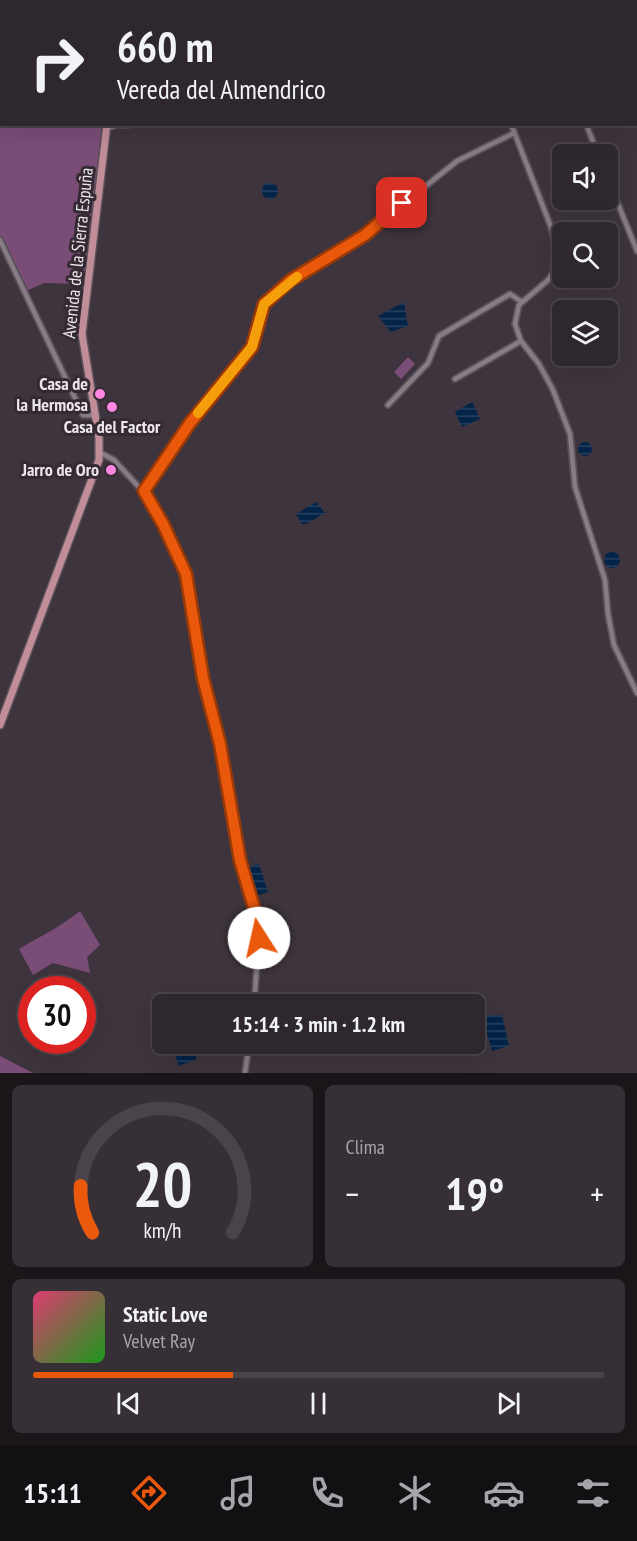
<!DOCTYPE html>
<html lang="es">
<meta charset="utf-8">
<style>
body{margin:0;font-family:"PT Sans Narrow",sans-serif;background:#362f36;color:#f1f3f6;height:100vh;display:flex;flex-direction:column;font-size:22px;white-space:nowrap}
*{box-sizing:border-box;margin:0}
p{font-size:20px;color:#a7a5aa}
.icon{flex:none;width:33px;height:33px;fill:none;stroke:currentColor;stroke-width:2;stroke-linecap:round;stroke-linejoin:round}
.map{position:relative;height:1073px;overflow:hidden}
.panel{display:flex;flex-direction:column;gap:12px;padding:12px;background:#191519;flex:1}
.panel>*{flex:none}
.top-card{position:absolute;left:0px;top:0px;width:638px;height:126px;box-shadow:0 6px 24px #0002,0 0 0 2px #49444a;background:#2e272e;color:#f1f3f6;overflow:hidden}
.controls{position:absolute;left:552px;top:144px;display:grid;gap:12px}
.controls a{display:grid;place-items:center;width:66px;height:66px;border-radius:9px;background:#2e272e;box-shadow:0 6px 24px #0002,0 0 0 2px #49444a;font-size:30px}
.speed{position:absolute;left:18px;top:976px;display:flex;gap:12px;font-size:30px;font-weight:700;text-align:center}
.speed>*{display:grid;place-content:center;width:78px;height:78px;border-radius:50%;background:#2e272e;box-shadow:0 6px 24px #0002,0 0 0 2px #49444a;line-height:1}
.speed .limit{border:9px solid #d22;background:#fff;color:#111}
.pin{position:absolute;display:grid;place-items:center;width:51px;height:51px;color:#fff;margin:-26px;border-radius:12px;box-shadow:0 3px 9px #0006}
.me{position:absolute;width:66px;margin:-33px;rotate:350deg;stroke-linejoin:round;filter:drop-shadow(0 0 4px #0008)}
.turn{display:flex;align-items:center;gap:21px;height:126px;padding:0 18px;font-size:27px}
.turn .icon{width:78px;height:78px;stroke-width:2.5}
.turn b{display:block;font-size:42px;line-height:51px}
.big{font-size:45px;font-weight:700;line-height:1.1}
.panel .card{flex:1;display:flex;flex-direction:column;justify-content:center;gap:9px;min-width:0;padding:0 21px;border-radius:9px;background:#362f36}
.panel .dial{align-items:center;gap:0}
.dial svg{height:156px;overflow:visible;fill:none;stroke:#49444a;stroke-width:7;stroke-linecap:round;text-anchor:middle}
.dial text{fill:#f1f3f6;stroke:none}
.song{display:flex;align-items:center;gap:18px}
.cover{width:72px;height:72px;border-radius:9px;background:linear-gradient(135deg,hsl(340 70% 55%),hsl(120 70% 35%))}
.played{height:6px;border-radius:3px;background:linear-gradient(90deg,#ea580c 35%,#49444a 35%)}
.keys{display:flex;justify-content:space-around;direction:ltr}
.heat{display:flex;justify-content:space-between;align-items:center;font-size:33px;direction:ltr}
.panel .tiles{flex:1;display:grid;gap:12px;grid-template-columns:1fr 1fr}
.card:last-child{grid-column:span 2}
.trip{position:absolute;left:152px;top:994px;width:333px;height:60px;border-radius:9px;background:#2e272e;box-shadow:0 6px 24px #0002,0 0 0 2px #49444a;font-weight:700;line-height:60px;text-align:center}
.tabs{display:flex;height:96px;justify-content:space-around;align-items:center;background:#121012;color:#a7a5aa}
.tabs .icon{width:42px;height:42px}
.tabs .current{color:#ea580c}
.tabs b{font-size:27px;color:#f1f3f6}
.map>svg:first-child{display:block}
.green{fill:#7a4d77}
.water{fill:url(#water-rules)}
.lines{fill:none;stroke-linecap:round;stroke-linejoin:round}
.pedestrian-casing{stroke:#595058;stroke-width:6}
.minor-casing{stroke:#595058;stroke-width:8}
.primary-casing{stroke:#595058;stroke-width:10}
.pedestrian{stroke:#877b86;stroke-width:3}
.minor{stroke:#877b86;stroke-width:4.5}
.primary{stroke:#c18d99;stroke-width:7}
.route-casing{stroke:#983908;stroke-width:15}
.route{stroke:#ea580c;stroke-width:10}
.slow{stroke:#f59e0b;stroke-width:10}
.poi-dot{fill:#fd86e2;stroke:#342a33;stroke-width:2}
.labels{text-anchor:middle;stroke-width:6;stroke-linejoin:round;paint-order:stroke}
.street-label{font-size:18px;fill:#ece6ec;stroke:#342a33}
.poi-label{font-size:18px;font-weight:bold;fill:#ece6ec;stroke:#342a33;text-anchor:end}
</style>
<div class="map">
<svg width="637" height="1073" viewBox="0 0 637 1073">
<defs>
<pattern id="water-rules" width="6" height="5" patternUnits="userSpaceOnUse" patternTransform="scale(1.5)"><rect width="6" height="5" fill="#032347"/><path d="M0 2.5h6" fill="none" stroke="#284362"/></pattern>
</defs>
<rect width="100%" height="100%" fill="#3e343d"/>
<!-- green -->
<g class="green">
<path d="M0 0H120L2 2V124L102 125 101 149 83 284 44 283 26 291 0 236Z"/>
<path d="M408 357 415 364 401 379 394 372Z"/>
<path d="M80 911 100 945 87 957 90 973 53 963 33 975 19 949C41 936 60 927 80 911Z"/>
<path d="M0 1056 33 1073H0Z"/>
</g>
<!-- water -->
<g class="water">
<circle cx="270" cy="191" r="8"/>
<path d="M404 302 408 326 391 332 378 316Z"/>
<path d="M470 403H473L480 419 462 427 455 412Z"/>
<circle cx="585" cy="449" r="7"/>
<path d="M316 502 325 513 306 524H302L296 514Z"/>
<circle cx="612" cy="560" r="8"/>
<path d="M259 864 268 892 256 896 247 868Z"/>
<path d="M502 1015 509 1046 492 1051 482 1016Z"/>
<path d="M191 1045 197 1059 179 1066 174 1052Z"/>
</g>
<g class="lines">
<defs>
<path id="pedestrian" d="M148 1 155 2"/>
<g id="minor">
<path d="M526 0 527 2"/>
<path d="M181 2V0"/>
<path d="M212 2V0"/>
<path d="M492 2 494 0"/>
<path d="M636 49H637"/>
<path d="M511 124 551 227 558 256 553 273 548 280 519 305 515 324 521 341 539 364 553 390 570 434 575 487 605 580 608 614 614 645 637 693"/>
<path d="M586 124 598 154"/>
<path d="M123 125 135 124"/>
<path d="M107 128 121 124"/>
<path d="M608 179 637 251"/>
<path d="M0 240 83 415H93"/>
<path d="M455 379 521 341"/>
<path d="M388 405 428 363 439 336 510 294 522 302"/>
<path d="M99 452 114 460 148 497 186 574 203 678 220 744 240 860 257 918 259 938 254 1005"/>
<path d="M144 491 190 423 252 347 264 304 291 280 365 235 457 161 514 133"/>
<path d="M245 1073 249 1044"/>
</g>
<g id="primary">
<path d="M123 2V0"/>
<path d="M0 725 99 460V438L82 334 107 124"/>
</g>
</defs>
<!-- pedestrian casing -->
<use href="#pedestrian" class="pedestrian-casing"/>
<!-- minor casing -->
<use href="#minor" class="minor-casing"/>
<!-- primary casing -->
<use href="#primary" class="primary-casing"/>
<!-- pedestrian -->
<use href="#pedestrian" class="pedestrian"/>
<!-- minor -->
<use href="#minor" class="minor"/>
<!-- primary -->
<use href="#primary" class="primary"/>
</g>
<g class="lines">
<defs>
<path id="route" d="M259 938 257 918 240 860 220 744 203 678 186 574 163 524 144 491 190 423 252 347 264 304 291 280 365 235 402 203"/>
</defs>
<!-- route casing -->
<use href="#route" class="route-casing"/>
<!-- route -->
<use href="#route" class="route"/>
<!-- slow -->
<path class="slow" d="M198 413 252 347 264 304 297 277"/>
</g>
<!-- markers -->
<g class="poi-dot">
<circle cx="100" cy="394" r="6"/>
<circle cx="112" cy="407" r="6"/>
<circle cx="111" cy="470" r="6"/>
</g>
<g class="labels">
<!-- street labels -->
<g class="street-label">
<text transform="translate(78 253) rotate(-84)" y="6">Avenida de la Sierra Espuña</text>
</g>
<!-- poi labels -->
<g class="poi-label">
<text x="88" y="390">Casa de<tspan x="88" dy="21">la Hermosa</tspan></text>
<text x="112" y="433" text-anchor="middle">Casa del Factor</text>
<text x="99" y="476">Jarro de Oro</text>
</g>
</g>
</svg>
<div class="controls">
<a><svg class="icon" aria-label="sound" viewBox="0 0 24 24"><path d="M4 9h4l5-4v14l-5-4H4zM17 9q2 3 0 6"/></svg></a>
<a><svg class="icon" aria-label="search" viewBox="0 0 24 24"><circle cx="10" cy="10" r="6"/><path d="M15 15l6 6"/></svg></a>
<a><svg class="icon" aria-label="layers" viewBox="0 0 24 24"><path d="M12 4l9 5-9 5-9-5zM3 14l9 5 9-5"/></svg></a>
</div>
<div class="speed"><div class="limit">30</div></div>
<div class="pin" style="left:402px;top:203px;background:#d93025"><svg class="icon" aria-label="arrive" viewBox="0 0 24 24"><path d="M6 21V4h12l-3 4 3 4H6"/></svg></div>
<svg class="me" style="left:259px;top:938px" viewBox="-20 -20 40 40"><circle r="19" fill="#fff"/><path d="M0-13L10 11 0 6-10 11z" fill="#ea580c"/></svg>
<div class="trip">15:14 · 3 min · 1.2 km</div>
<div class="top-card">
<div class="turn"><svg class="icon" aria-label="right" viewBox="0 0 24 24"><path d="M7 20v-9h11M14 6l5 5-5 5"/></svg><div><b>660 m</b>Vereda del Almendrico</div></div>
</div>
</div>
<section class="panel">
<div class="tiles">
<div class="card dial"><svg viewBox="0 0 100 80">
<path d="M14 69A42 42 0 1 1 86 69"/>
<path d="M14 69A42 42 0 0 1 8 45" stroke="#ea580c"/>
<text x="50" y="56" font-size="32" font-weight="700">20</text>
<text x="50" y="72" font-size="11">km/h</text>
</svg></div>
<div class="card"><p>Clima</p>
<div class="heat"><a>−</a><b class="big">19°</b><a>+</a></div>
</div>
<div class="card">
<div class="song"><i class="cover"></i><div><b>Static Love</b><p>Velvet Ray</p></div></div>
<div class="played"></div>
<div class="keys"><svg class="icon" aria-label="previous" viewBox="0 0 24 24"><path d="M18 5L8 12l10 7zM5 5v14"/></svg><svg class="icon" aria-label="pause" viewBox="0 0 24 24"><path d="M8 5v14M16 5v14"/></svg><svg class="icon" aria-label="next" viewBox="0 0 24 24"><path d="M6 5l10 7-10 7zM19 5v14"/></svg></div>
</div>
</div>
</section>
<nav class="tabs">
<b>15:11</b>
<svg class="icon current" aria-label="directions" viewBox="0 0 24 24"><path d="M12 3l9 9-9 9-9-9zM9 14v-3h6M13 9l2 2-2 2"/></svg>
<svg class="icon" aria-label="music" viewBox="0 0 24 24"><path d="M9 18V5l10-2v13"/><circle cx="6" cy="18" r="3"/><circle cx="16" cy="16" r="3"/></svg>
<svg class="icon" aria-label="phone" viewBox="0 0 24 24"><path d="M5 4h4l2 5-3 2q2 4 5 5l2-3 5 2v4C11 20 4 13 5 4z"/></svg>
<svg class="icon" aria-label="climate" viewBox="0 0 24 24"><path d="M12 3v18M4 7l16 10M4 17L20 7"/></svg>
<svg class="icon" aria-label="car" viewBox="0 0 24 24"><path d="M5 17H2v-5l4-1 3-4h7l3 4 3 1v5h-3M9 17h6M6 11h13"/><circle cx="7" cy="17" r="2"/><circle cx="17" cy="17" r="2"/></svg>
<svg class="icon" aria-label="filters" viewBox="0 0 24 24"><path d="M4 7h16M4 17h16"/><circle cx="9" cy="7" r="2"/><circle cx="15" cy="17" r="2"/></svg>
</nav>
